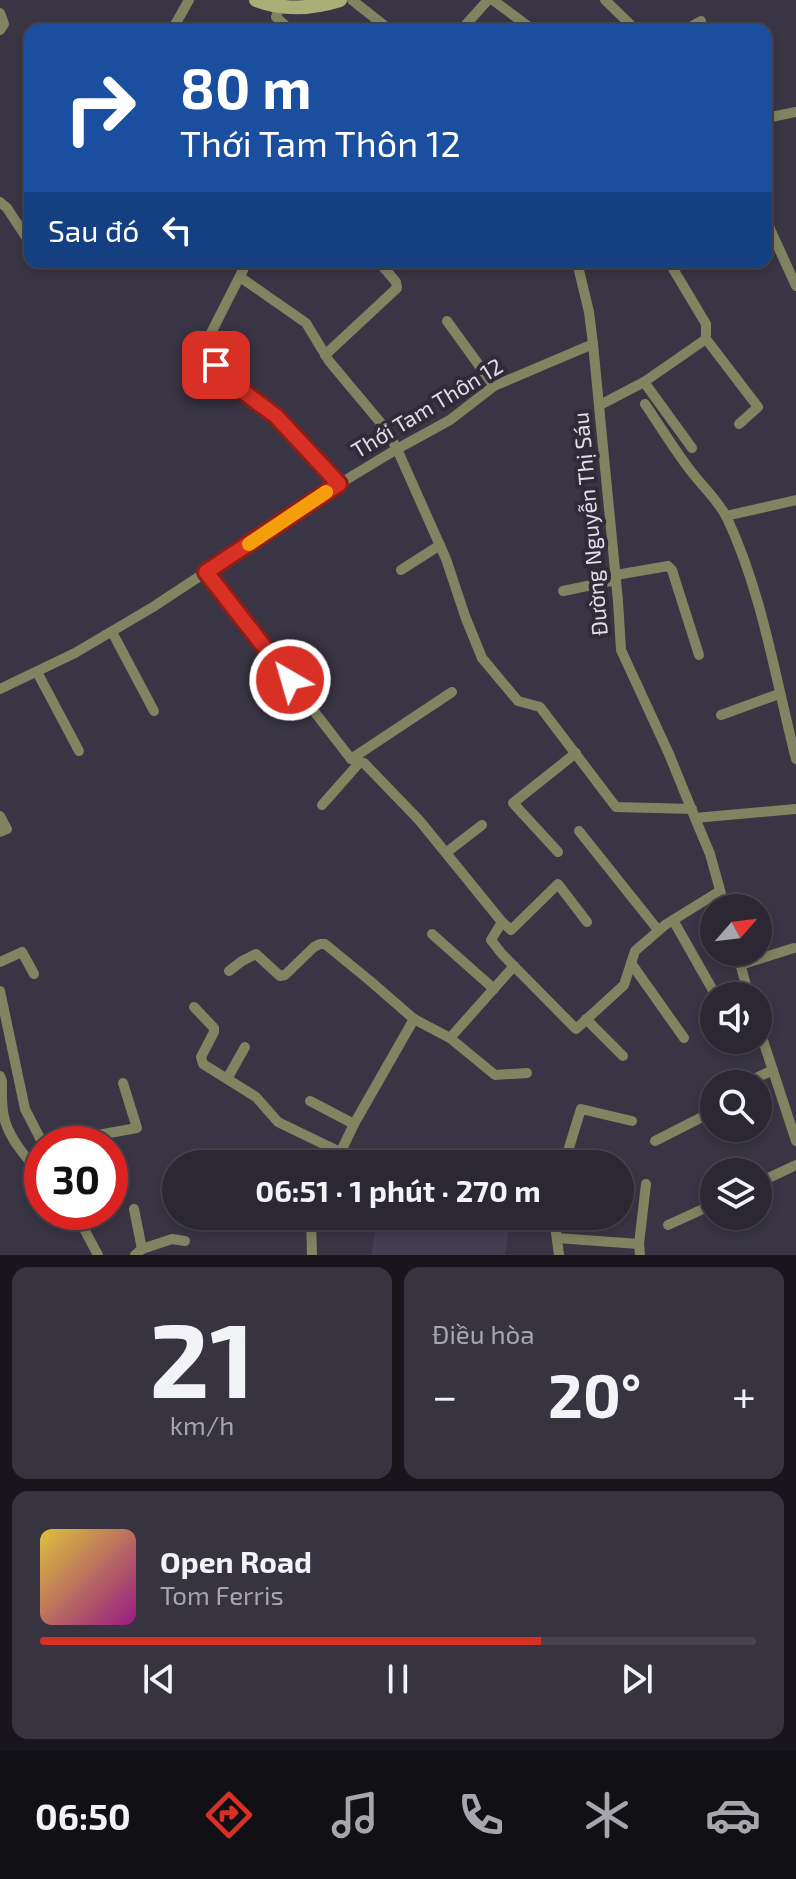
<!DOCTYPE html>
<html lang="vi">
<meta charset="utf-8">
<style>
body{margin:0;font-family:"Exo 2",sans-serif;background:#37343f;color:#f1f3f6;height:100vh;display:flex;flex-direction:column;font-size:30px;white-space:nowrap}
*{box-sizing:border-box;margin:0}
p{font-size:26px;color:#a6a6ac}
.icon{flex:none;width:44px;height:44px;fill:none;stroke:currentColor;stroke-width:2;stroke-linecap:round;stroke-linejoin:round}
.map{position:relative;height:1255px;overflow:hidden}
.panel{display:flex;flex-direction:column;gap:12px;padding:12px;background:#18161c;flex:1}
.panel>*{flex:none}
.top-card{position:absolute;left:24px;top:24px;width:748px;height:244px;border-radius:16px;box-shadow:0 4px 12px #0003,0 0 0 2px #47444e;background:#1a4fa0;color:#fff;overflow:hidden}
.needle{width:52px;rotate:62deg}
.fabs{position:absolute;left:700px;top:894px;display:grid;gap:16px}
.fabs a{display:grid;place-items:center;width:72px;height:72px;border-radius:50%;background:#2b2833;box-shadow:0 4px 12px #0003,0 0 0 2px #47444e;font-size:40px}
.speed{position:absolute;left:24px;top:1126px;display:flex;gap:16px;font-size:40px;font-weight:700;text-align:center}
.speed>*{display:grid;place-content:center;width:104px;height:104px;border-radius:50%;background:#2b2833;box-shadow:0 4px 12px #0003,0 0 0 2px #47444e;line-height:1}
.speed .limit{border:12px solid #d22;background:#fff;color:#111}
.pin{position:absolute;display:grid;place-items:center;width:68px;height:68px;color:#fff;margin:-34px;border-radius:16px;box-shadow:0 4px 12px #0006}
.me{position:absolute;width:88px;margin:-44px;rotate:322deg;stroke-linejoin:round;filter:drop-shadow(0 0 6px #0008)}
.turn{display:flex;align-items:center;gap:28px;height:168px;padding:0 24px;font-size:36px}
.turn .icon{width:104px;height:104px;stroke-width:2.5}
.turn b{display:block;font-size:56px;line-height:68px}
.then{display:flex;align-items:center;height:76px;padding:0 24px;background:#0003;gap:16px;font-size:30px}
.big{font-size:60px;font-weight:700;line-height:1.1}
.panel .tile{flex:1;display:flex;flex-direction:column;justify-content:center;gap:12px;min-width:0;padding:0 28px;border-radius:16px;background:#37343f}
.panel .dial{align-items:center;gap:0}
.dial b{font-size:104px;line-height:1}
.song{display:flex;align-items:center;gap:24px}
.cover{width:96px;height:96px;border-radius:12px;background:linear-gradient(135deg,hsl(50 70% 55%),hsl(310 70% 35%))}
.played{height:8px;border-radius:4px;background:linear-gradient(90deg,#d93025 70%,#47444e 70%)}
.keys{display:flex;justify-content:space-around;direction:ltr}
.heat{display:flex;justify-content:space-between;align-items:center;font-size:44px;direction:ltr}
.panel .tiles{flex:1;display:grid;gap:12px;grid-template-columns:1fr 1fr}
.tile:last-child{grid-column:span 2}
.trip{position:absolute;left:162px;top:1150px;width:472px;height:80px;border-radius:40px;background:#2b2833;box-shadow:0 4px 12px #0003,0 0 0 2px #47444e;font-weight:700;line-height:80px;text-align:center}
.menu{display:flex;height:128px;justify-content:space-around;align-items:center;background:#111014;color:#a6a6ac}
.menu .icon{width:56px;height:56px}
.menu .active{color:#d93025}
.menu b{font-size:36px;color:#f1f3f6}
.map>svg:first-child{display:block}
.built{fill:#443e52}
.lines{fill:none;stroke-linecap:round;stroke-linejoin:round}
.street{stroke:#818461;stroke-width:10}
.secondary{stroke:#aaae77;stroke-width:14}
.route-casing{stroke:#8d1f18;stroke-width:20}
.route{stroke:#d93025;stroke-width:14}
.slow{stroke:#f59e0b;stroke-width:14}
.labels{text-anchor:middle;stroke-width:8;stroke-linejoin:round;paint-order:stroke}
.street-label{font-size:22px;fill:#e1dee8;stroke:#2f2b39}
</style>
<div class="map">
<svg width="796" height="1255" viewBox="0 0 796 1255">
<rect width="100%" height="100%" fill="#393544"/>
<!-- built -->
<path class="built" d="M379 1216H445L508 1232 505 1255H371Z"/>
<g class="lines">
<!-- street -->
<g class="street">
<path d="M352 0 390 30"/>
<path d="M493 0 533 30"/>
<path d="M605 0 636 30"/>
<path d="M280 6 276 17 290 30"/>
<path d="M0 13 4 24 0 30"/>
<path d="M172 30 189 0"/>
<path d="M461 30 488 0"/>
<path d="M685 30 701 21"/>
<path d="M766 118 796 112"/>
<path d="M0 202 7 208 30 243"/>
<path d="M766 220 796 286"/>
<path d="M247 262 210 335C207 346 209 354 216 364 232 387 259 400 278 419 299 439 319 462 339 484"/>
<path d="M577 262 589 312 593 344 618 601 621 650 669 754 695 818 710 854 725 908"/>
<path d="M669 262 706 324V339"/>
<path d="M240 277 306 323 329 361 385 428 397 449 446 559 465 616 482 658 518 701 540 707 616 807 692 809"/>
<path d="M447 321 494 386"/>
<path d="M325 355 397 288 396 282 379 262"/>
<path d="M644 382 692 448"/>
<path d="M645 404C660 426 674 449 690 470 702 486 718 500 727 518 763 595 775 678 796 759"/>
<path d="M600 405 644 382 706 339 758 407 739 424"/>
<path d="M726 516 796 500"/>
<path d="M401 570 440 545"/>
<path d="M206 572 351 759 364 763 419 820 502 922 491 940 502 954 576 1029 624 985 635 951 665 925 720 891"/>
<path d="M616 575 668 566 672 570 699 655"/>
<path d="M563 591 616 580"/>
<path d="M112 632 154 711"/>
<path d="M37 672 79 751"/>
<path d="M0 689 75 653 153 607 339 484 397 449 450 420 494 386 593 344"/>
<path d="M721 715 779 694"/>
<path d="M351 759 452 692"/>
<path d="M322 805 360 762"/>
<path d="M0 816 7 829 0 832"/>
<path d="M695 818 796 809"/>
<path d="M579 831 658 930"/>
<path d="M447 852 482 825"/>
<path d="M558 852 513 803 576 753"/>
<path d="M673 920 715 994"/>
<path d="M502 922 511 930 558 884 587 922"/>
<path d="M432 934 494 989"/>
<path d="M737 952 749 996"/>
<path d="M0 962 22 952 34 974"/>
<path d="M631 963 684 1038"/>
<path d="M740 965 794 948"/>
<path d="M229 971 242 961 256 954 280 976 285 975 314 947 320 944H325L369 980 414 1019 354 1124"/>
<path d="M0 991 25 1109 43 1144"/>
<path d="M194 1007 214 1028V1032L201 1057 203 1064 256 1097 278 1122 340 1152"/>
<path d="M414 1019 450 1038 495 1075 527 1073"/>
<path d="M586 1019 623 1056"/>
<path d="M758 1025 796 1141"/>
<path d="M450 1038 514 966"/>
<path d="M0 1076 2 1081C2 1094 1 1108 5 1121 11 1141 28 1160 42 1175"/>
<path d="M227 1079 245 1047"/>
<path d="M743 1084 773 1070"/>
<path d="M714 1098V1102"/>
<path d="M310 1101 354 1124 335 1164"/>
<path d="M655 1141 714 1111"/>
<path d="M47 1144 137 1128 123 1083"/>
<path d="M564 1164 581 1109 632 1121"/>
<path d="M758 1183 796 1165"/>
<path d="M134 1209 142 1249 135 1255"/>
<path d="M75 1212 98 1255"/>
<path d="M311 1216 312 1255"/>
<path d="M556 1216 555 1225 559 1255"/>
<path d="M668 1225 714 1204"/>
<path d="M557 1238 639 1244"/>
<path d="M142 1249 172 1239 185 1241"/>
<path d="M640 1255 639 1244 646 1184"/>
</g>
<!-- secondary -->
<path class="secondary" d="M256 0C284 11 311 9 340 0"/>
</g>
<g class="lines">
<defs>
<path id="route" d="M216 365 245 393 276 416 339 484 206 572 290 680"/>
</defs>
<!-- route casing -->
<use href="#route" class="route-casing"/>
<!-- route -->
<use href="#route" class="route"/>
<!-- slow -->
<path class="slow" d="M249 544 326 492"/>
</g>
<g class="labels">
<!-- street labels -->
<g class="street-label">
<text transform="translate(427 408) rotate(-31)" y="8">Thới Tam Thôn 12</text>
<text transform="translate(590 524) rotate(-95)" y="8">Đường Nguyễn Thị Sáu</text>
</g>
</g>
</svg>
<div class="fabs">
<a><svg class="needle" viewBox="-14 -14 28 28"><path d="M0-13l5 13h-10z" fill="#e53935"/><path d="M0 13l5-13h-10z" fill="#a6a6ac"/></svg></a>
<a><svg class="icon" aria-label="sound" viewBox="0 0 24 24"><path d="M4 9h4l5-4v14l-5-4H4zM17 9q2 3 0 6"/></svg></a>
<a><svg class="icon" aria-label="search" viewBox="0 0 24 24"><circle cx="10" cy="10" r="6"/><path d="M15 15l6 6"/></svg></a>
<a><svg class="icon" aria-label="layers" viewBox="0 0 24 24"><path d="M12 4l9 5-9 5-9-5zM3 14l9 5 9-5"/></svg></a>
</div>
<div class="speed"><div class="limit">30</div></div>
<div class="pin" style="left:216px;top:365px;background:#d93025"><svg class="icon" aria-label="arrive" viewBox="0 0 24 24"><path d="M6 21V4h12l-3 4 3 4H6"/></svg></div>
<svg class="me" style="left:290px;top:680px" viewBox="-20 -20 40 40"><circle r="17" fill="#d93025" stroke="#fff" stroke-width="3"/><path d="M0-11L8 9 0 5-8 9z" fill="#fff"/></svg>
<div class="trip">06:51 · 1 phút · 270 m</div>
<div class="top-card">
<div class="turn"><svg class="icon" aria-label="right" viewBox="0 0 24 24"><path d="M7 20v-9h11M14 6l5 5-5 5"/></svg><div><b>80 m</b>Thới Tam Thôn 12</div></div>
<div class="then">Sau đó<svg class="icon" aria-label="left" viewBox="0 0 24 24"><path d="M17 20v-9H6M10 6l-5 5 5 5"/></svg></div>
</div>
</div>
<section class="panel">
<div class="tiles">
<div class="tile dial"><b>21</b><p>km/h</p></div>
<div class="tile"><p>Điều hòa</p>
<div class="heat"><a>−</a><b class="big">20°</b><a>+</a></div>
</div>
<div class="tile">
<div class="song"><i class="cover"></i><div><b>Open Road</b><p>Tom Ferris</p></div></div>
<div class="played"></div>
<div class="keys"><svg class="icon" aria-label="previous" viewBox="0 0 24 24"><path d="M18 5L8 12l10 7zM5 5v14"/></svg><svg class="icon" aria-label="pause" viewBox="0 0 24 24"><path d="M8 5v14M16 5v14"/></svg><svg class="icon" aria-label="next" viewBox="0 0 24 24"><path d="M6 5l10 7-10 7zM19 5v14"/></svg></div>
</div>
</div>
</section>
<nav class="menu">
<b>06:50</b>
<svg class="icon active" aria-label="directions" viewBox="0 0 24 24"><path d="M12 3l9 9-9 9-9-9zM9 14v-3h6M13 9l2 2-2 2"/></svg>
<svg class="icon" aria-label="music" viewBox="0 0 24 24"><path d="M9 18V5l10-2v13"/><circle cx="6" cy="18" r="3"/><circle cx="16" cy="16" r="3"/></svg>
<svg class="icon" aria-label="phone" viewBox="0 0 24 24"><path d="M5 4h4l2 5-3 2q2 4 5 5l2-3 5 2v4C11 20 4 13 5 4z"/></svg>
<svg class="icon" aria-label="climate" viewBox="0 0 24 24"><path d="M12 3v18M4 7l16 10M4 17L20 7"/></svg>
<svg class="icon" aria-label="car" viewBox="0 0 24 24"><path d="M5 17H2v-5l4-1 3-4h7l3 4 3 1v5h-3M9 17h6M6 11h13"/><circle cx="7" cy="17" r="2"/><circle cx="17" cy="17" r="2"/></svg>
</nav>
